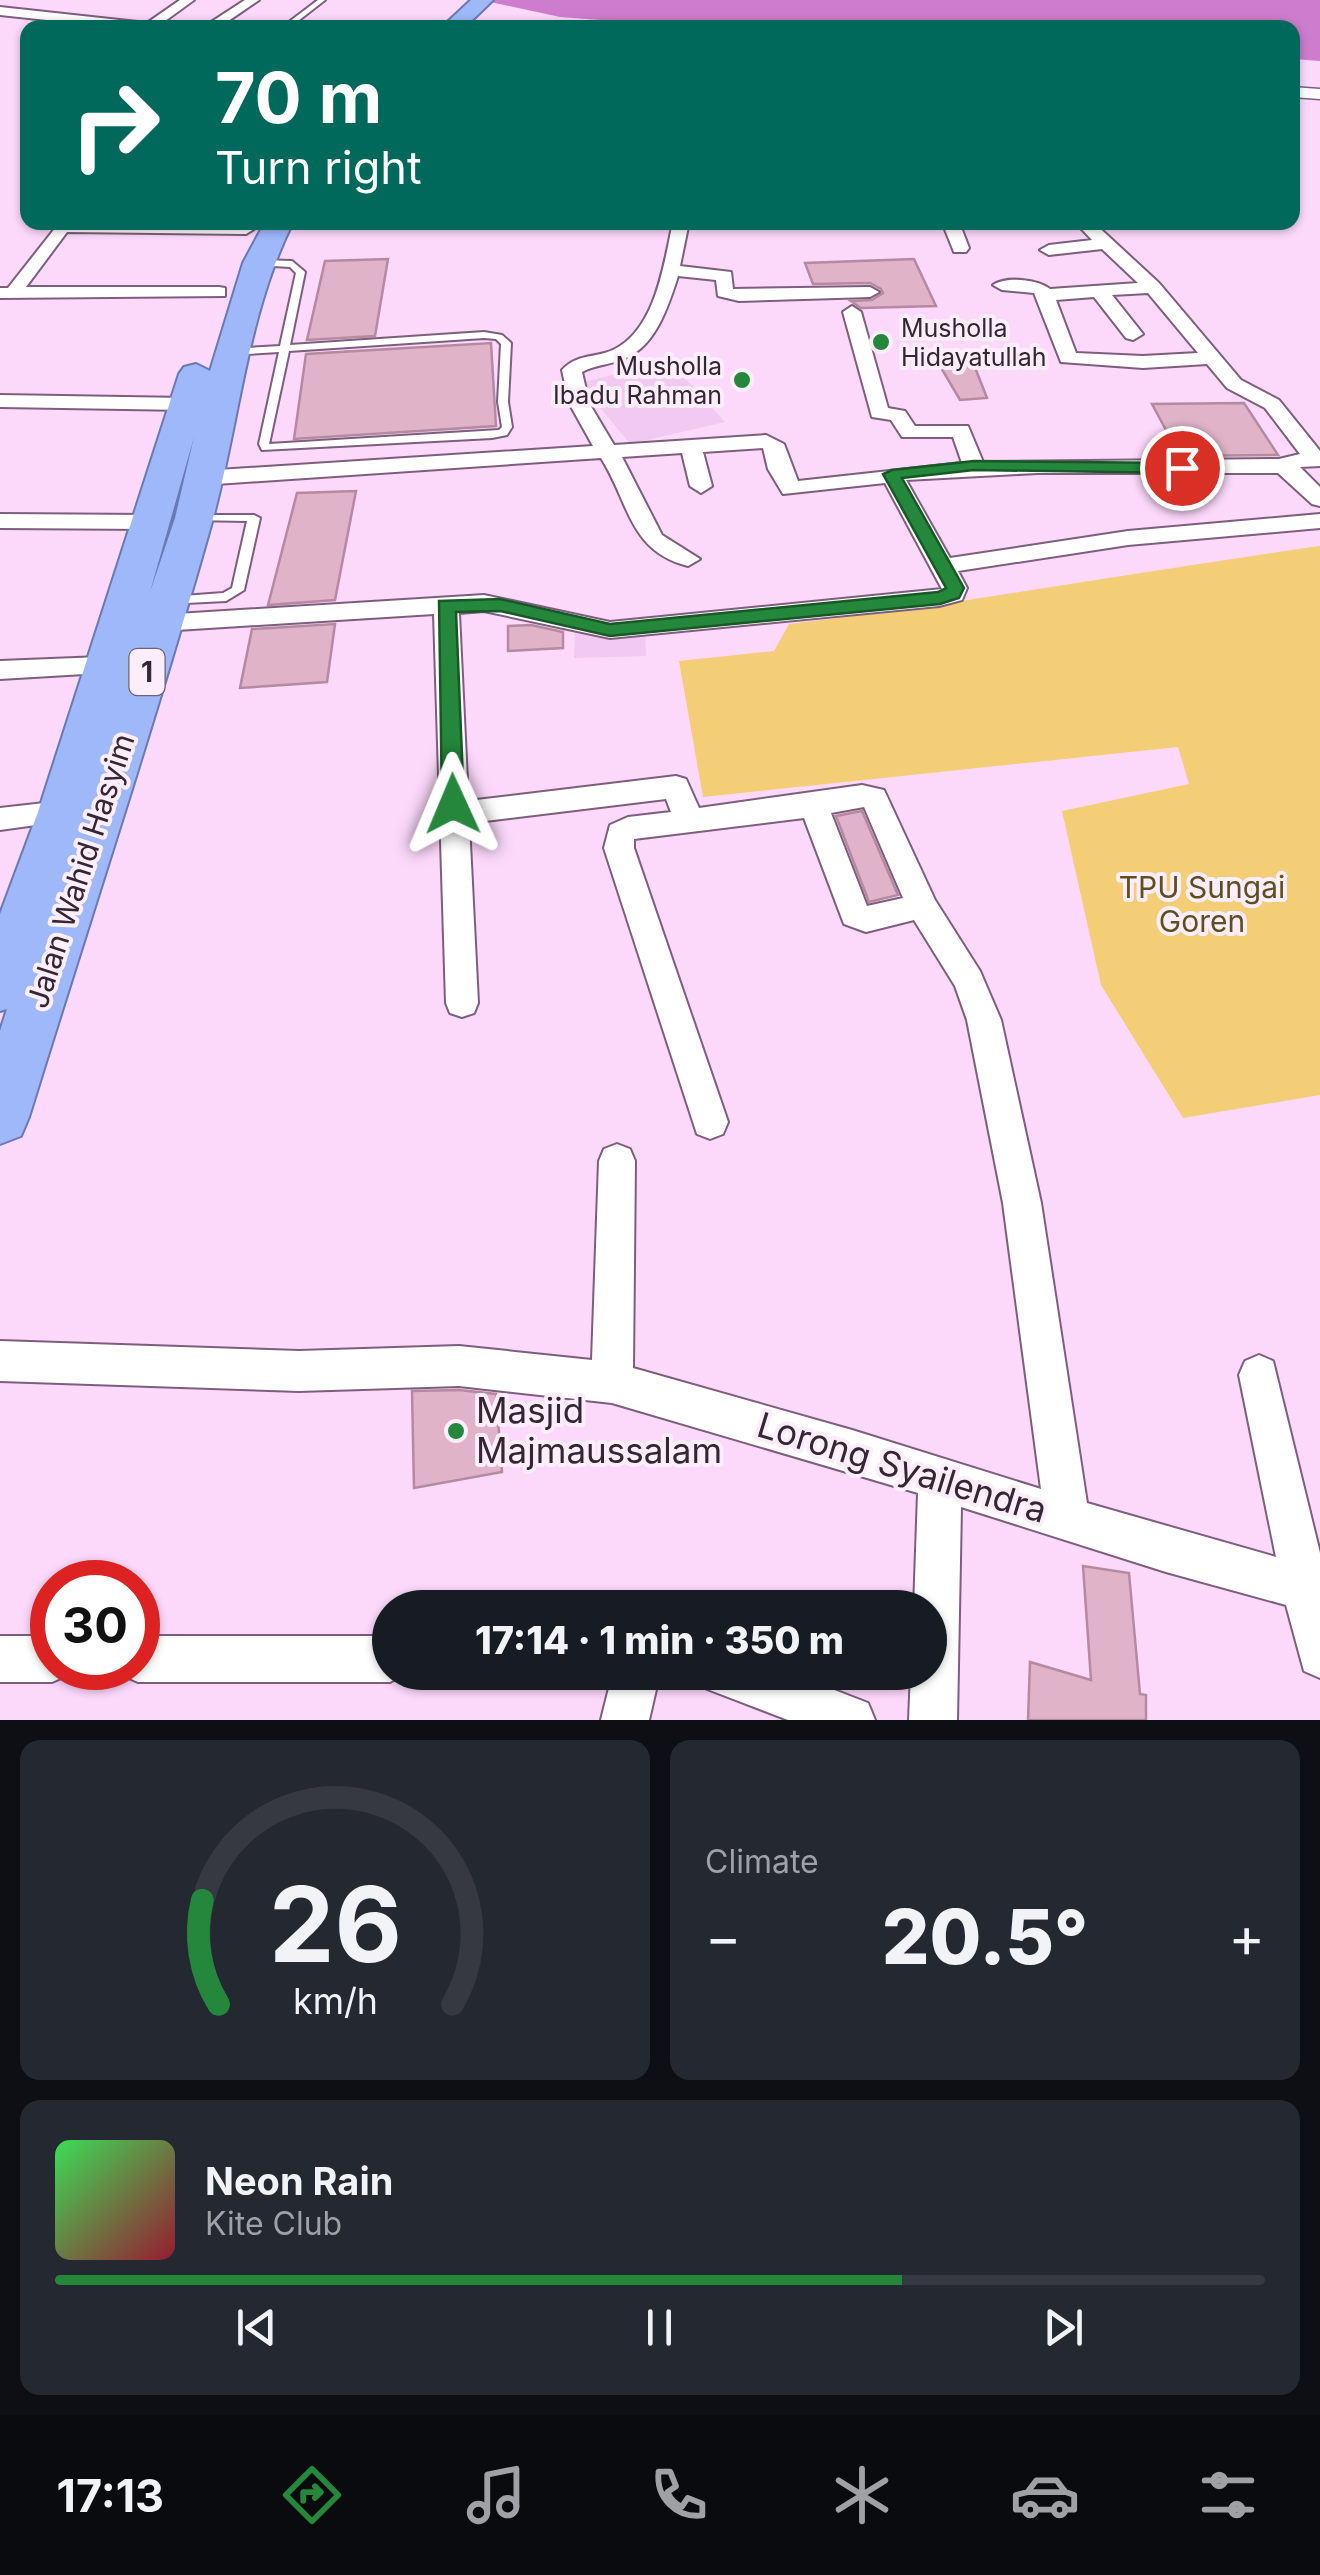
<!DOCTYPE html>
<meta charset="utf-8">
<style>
body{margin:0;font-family:Inter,sans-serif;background:#242831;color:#f1f3f6;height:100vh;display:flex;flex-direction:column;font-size:38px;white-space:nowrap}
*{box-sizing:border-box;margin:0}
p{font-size:32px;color:#9ea1a6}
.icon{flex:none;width:55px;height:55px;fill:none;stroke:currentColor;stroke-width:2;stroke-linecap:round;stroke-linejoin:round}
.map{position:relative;height:1720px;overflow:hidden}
.side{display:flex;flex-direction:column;gap:20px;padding:20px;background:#0d0f14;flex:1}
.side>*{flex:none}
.banner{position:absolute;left:20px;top:20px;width:1280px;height:210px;border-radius:20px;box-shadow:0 2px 8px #0004;background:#00695c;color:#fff;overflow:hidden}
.speed{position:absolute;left:30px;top:1560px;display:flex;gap:20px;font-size:50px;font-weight:700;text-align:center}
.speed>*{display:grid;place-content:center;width:130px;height:130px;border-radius:50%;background:#171b24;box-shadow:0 2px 8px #0004;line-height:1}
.speed .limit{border:15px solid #d22;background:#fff;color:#111}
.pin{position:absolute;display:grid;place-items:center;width:85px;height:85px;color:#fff;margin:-42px;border:5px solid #fff;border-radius:50%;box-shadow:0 2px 10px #0007}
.me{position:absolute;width:110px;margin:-55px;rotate:359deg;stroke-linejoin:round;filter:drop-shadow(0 0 8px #0008)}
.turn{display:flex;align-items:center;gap:35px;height:210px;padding:0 30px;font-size:45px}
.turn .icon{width:130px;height:130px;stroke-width:2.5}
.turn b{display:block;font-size:70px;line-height:85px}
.big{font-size:75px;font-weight:800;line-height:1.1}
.side .card{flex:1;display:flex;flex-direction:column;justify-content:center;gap:15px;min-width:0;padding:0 35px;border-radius:20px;background:#242831}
.side .dial{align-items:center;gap:0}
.dial svg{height:260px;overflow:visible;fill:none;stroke:#363941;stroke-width:7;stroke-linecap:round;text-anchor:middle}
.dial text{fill:#f1f3f6;stroke:none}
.song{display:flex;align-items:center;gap:30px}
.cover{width:120px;height:120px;border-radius:15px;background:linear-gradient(135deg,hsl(130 70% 55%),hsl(350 70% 35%))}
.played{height:10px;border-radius:5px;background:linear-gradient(90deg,#24873b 70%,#363941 70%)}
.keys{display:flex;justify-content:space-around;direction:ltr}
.heat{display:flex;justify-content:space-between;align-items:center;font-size:55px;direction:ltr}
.side .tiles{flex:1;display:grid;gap:20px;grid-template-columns:1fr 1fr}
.card:last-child{grid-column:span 2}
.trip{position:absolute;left:372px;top:1590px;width:575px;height:100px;border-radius:50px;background:#171b24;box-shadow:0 2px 8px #0004;font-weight:800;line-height:100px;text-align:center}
.menu{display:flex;height:160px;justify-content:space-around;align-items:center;background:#090b0e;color:#9ea1a6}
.menu .icon{width:70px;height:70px}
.menu .active{color:#24873b}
.menu b{font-size:45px;color:#f1f3f6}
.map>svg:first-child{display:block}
.built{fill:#f2c9f0}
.green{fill:#f3ce76}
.water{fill:#ce7ccd}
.building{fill:#e0b3c9;stroke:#b58aa0;stroke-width:2.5}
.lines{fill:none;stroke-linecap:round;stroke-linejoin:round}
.service-casing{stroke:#7d5e7d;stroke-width:4}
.minor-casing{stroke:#7d5e7d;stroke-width:4}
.tertiary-casing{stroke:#7d5e7d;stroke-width:3}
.trunk-casing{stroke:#6979b4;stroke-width:4}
.service{fill:#fff;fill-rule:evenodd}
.minor{fill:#fff;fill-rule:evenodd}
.tertiary{fill:#fff;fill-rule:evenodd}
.trunk{fill:#9eb8fa;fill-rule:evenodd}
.route{fill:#24873b;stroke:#175826;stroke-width:2.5}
.poi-dot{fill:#24873b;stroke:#fcedfb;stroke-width:4}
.labels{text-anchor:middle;stroke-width:8;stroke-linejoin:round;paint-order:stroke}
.far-poi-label{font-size:25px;fill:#342633;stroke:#fcedfb;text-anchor:start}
.shield{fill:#fcedfb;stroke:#70626f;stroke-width:2.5}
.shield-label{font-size:28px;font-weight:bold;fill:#342633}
.street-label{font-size:30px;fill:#342633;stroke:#fcedfb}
.park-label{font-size:30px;fill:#614e1e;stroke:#fcedfb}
.near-poi-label{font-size:35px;fill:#342633;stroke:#fcedfb;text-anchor:start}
.near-street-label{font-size:35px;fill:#342633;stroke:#fcedfb}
</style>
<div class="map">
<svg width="1320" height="1720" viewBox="0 0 1320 1720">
<rect width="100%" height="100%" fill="#fcd8fb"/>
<!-- built -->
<g class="built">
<path d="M669 361 725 422 630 444 580 383Z"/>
<path d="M645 631 646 656 574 658 575 632Z"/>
</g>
<!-- green -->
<path class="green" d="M1320 546V1095L1183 1118 1101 985 1062 811 1189 784 1178 747 703 797 679 661 774 651 789 624C967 603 1142 571 1320 546Z"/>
<!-- water -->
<path class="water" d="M481 0H1320V61L1293 59 1292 28H707L560 17Z"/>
<!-- building -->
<g class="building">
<path d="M388 259 375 336 307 340 325 261Z"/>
<path d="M914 259 936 306 861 308 851 301 872 300 883 293 881 289 870 283 813 284 805 263Z"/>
<path d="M491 343 496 426 294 439 306 354Z"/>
<path d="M974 365 987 398 960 400 940 366Z"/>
<path d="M1244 403 1278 455 1180 456 1152 404Z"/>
<path d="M356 491 335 600 268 605 297 493Z"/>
<path d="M335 624 327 682 240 688 252 629Z"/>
<path d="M531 625 563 632V648L508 651V626Z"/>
<path d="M862 811 898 895 869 902 836 816Z"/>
<path d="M459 1390 496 1394 502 1472 414 1488 412 1391Z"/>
<path d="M1083 1566 1129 1573 1140 1694 1146 1695V1720H1028L1030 1662 1091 1680Z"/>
</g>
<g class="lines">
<defs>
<g id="service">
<path d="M318 0H325L289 28H281Z"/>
<path d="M258 260 292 261 305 272 290 345 484 332 502 335 511 343 508 402 512 427 507 435 492 438 262 450 259 444 279 352 231 355 226 352 231 349 280 346 296 273 290 267 255 265 254 263ZM484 338 496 339 501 344 498 402 502 427 499 430 269 444 289 351Z"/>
<path d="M194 515H254L260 518 244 590 226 601 166 604 164 601 170 597 223 593 232 588 247 521 190 520 188 518Z"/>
</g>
<g id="minor">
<path d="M180 0H194L161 24 169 28H122L0 15V7L147 23Z"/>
<path d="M245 0H259L218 28H202Z"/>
<path d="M60 222 246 224 254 229 246 234 67 232 26 287H219L225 288V296L0 298V288H8Z"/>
<path d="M673 222H689L680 266 731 272 733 289 870 287 879 292 870 297 739 301 718 296 716 280 678 276C668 307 655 349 621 360 608 365 594 365 582 372L589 403 614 445 766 435 784 444 798 481 962 463 953 437H902L891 420 872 417 843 312 852 306 861 312 888 408 905 411 915 426H968L983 462 1279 459 1300 454 1265 408 1227 388 1207 364 1143 368 1061 362 1034 293 1002 290 993 285C1006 276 1038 279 1050 289L1138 283 1102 249 1049 255 1040 250 1049 245 1092 240 1075 222H1093L1159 283 1241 380 1279 400 1320 451V466L1300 467 1320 487V506L1312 504 1278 473H1037L906 480 950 558 1128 531 1320 514V528L1128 545 958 571 967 588 962 600 939 606 610 638 484 611 459 613 468 801 676 776 686 779 699 808 862 785 884 790 935 900 980 971 1001 1020 1041 1203 1087 1503 1276 1557 1239 1375 1245 1361 1259 1355 1273 1361 1320 1553V1678L1304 1671 1286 1605 1166 1572 961 1507 957 1720H909L911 1672H930V1608H914L918 1493 612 1403 459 1386 299 1391 0 1381V1341L299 1351 459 1346 592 1360 599 1161 604 1149 617 1144 630 1149 635 1161 633 1368 852 1430 1041 1489 1003 1203 967 1020 955 986 914 920 866 932 844 924 804 818 634 839V848L728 1122 723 1134 710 1139 697 1134 604 848 610 825 628 817 671 812 666 799 469 823 478 1003 474 1013 462 1017 450 1013 446 1003 434 614 161 631 148 623 161 615 484 595 610 622 942 589 885 483 783 494 768 469 763 448 703 452 712 486 701 493 690 486 682 453 622 457 662 535 700 559 688 566C629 551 630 504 601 458L202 485 191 478 202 471 593 446 569 403 562 370C576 354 595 358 613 350 656 330 664 263 673 222ZM1148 293 1198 353 1143 356 1076 353 1056 300 1094 297 1126 338 1133 340 1143 334 1112 295ZM864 807 903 898 867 906 831 813Z"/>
<path d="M942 222H959L969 248 966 252H954Z"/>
<path d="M0 395 186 398 196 404 186 410 0 407Z"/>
<path d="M0 514 150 515 161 522 150 529 0 528Z"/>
<path d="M126 656 135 659 139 665 135 671 0 679V661Z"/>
<path d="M62 801 72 804 77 812 72 820 0 830V808Z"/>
<path d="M0 1636H52V1668H72L68 1675 52 1682H0Z"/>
<path d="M138 1636H390V1672H408L390 1682H138L122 1675 118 1668H138Z"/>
<path d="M613 1672H660L649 1720H601Z"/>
<path d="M701 1672H788L868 1703 875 1720H788L707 1689Z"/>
</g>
<path id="tertiary" d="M1292 87 1320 89V99L1292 97Z"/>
<g id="trunk">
<path d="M471 0H493L464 28H441Z"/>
<path d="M265 222H293C246 317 240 421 212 522 156 721 90 919 29 1117L21 1136 0 1144V1031L7 1009 0 1011V914L38 812 179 374 184 367 196 364 210 371 243 263ZM194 437 175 518 150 592Z"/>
</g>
</defs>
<!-- service casing -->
<use href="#service" class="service-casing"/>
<!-- minor casing -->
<use href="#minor" class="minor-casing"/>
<!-- tertiary casing -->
<use href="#tertiary" class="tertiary-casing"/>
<!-- trunk casing -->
<use href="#trunk" class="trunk-casing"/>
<!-- service -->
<use href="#service" class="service"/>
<!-- minor -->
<use href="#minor" class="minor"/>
<!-- tertiary -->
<use href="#tertiary" class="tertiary"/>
<!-- trunk -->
<use href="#trunk" class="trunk"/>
</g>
<!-- route -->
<path class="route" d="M974 461 1182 463 1190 468 1182 473 974 470 902 478 964 588 959 598 940 604 610 636 500 611 456 612 464 804 461 810H445L442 804 439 601 500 599 610 624 938 592 946 588 883 474 892 470Z"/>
<!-- markers -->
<g class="poi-dot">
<circle cx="881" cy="342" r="10"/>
<circle cx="742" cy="380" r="10"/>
<circle cx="456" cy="1431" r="10"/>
</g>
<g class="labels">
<!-- far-poi labels -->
<g class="far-poi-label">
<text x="901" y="337">Musholla<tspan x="901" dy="29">Hidayatullah</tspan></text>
<text x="722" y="375" text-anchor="end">Musholla<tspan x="722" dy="29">Ibadu Rahman</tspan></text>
</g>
<!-- shield labels -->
<rect class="shield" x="129.5" y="649" width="35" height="46" rx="8"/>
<g class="shield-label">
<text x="147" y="682">1</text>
</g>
<!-- street labels -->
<g class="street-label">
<text transform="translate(81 871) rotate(-72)" y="10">Jalan Wahid Hasyim</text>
</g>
<!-- park labels -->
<g class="park-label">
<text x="1202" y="898">TPU Sungai<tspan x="1202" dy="34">Goren</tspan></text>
</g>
<!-- near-poi labels -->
<g class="near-poi-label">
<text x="476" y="1423">Masjid<tspan x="476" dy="40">Majmaussalam</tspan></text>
</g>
<!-- near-street labels -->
<g class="near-street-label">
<text transform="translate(902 1468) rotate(17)" y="12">Lorong Syailendra</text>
</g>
</g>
</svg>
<div class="speed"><div class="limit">30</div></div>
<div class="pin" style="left:1182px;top:468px;background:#d93025"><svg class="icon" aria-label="arrive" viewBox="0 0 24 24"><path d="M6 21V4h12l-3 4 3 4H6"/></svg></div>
<svg class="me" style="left:453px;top:804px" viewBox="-20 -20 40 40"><path d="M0-17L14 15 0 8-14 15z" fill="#24873b" stroke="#fff" stroke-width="4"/></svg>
<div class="trip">17:14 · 1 min · 350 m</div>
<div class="banner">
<div class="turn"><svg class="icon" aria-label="right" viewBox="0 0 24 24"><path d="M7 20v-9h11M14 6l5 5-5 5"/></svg><div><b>70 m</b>Turn right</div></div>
</div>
</div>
<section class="side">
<div class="tiles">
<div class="card dial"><svg viewBox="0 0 100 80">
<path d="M14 69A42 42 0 1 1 86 69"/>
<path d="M14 69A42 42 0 0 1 9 37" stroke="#24873b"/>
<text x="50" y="56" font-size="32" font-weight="700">26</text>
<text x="50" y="72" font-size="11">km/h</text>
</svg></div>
<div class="card"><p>Climate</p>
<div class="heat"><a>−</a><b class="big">20.5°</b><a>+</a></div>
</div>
<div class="card">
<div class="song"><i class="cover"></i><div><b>Neon Rain</b><p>Kite Club</p></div></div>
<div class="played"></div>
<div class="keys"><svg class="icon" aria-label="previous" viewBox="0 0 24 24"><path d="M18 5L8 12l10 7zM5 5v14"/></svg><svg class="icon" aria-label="pause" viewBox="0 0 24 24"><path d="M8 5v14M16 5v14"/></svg><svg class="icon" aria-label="next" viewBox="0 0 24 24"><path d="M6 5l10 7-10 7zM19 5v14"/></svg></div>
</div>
</div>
</section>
<nav class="menu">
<b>17:13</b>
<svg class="icon active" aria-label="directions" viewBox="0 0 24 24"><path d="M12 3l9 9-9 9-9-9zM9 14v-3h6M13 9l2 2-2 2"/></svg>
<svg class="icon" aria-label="music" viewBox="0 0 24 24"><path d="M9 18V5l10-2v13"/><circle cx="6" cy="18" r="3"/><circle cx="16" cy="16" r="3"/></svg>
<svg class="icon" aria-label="phone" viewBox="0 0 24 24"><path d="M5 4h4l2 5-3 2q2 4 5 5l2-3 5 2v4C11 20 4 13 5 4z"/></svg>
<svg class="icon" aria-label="climate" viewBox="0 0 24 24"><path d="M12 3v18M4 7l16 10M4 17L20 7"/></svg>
<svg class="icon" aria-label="car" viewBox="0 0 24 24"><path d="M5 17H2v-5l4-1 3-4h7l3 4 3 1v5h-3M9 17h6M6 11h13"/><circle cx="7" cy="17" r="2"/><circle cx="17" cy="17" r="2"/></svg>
<svg class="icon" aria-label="filters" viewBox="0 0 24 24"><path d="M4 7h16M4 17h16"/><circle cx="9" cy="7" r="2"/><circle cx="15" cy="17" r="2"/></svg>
</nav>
